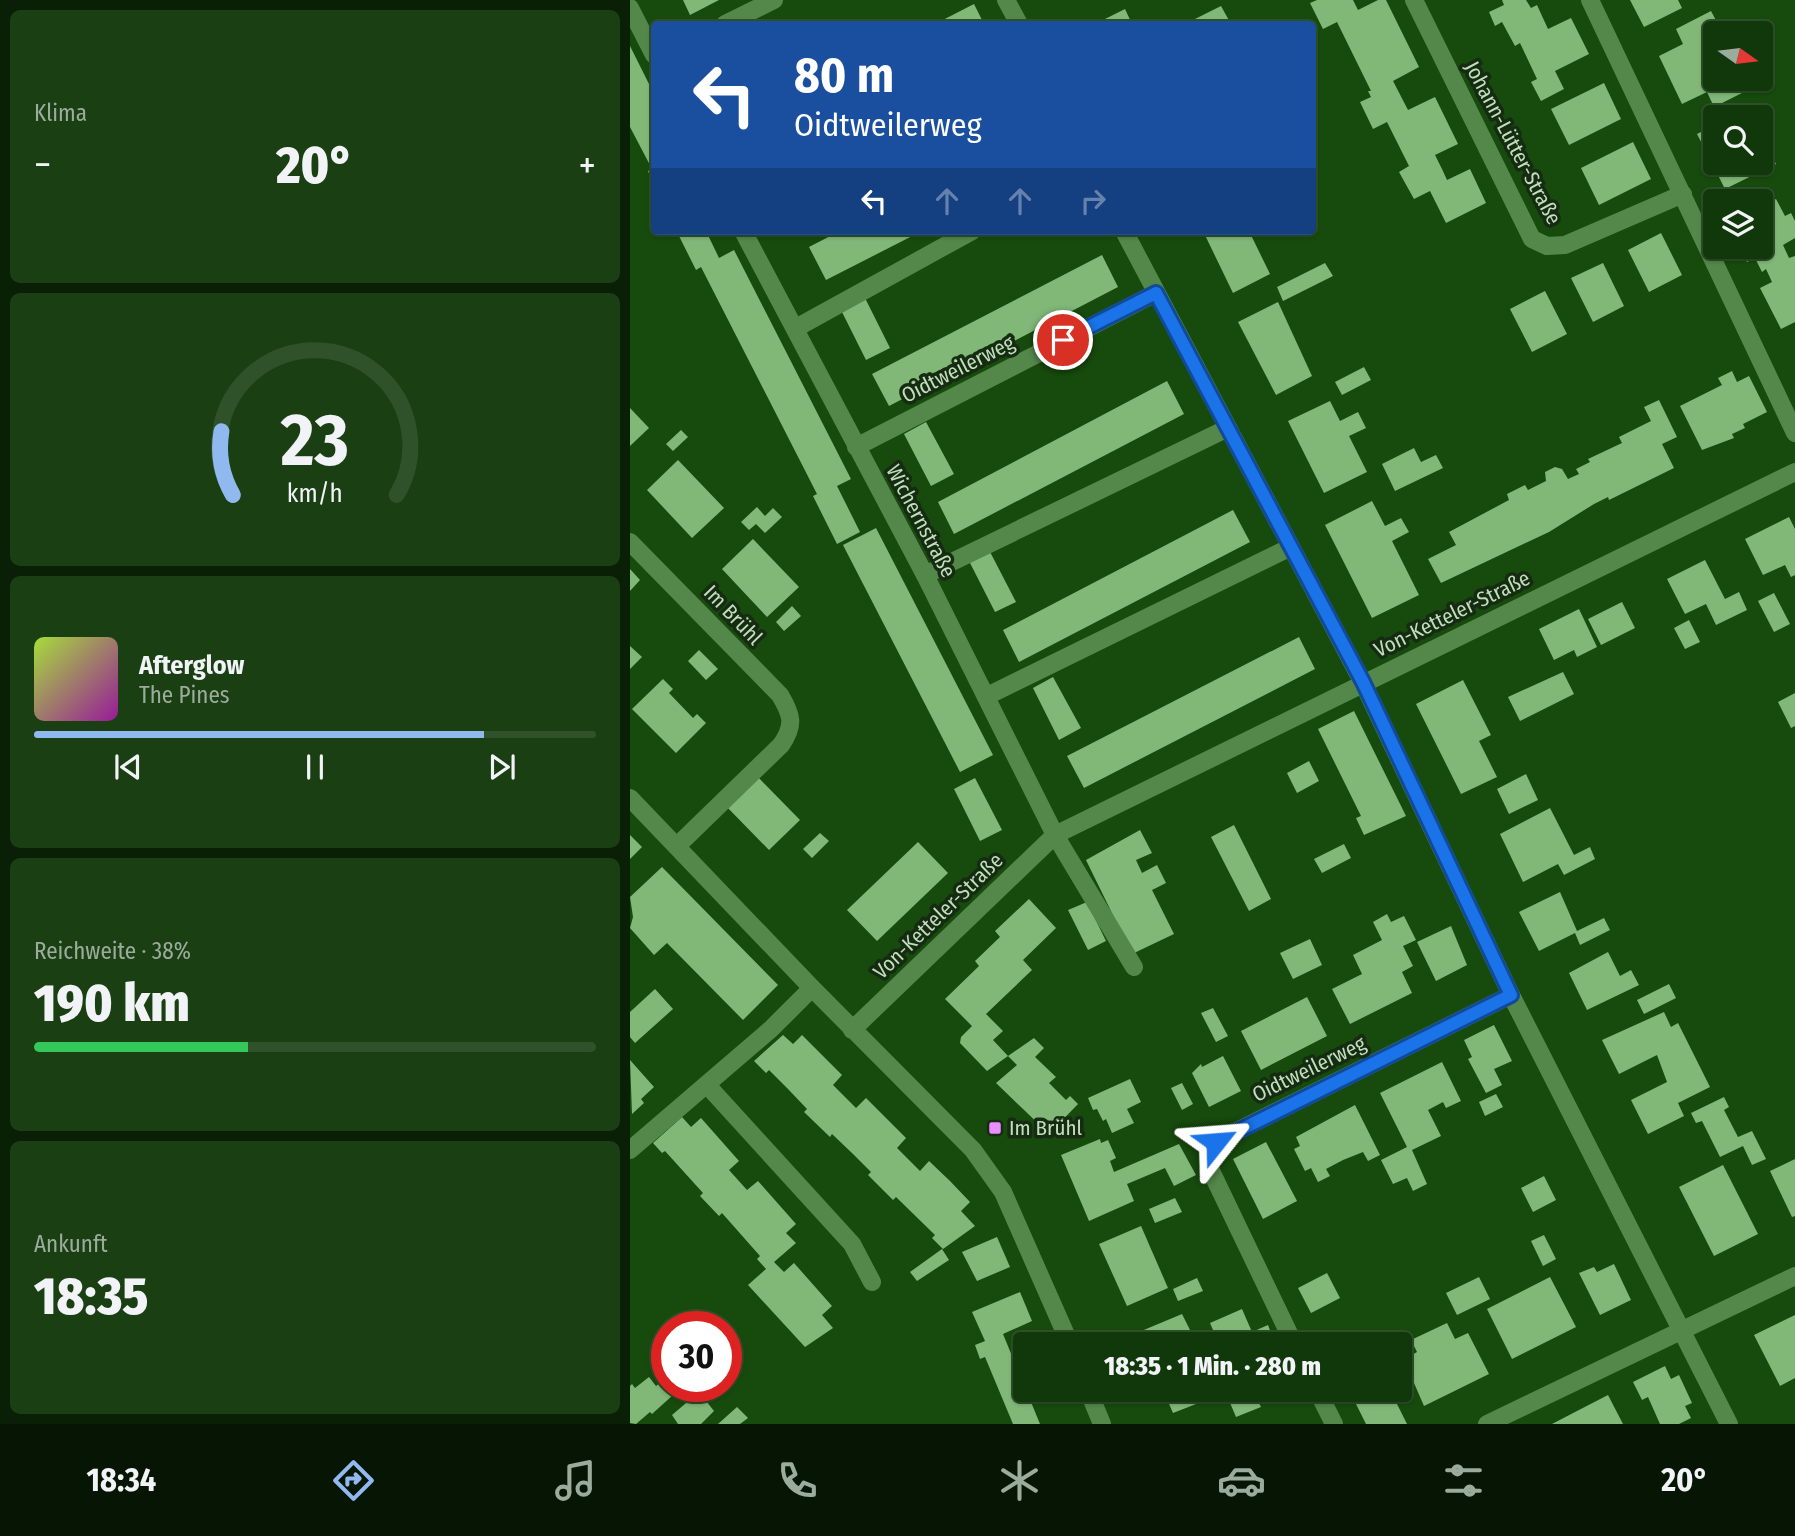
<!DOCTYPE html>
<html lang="de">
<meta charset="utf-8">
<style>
body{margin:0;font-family:"Fira Sans Condensed",sans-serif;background:#1a3f13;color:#f1f3f6;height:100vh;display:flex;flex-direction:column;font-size:26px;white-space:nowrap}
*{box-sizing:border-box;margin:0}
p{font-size:23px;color:#9cac9c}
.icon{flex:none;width:38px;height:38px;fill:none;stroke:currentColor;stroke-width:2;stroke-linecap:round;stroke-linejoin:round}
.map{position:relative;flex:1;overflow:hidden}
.details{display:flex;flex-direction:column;gap:10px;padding:10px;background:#091f06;width:630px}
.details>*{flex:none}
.banner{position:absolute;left:21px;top:21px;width:665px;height:214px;border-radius:7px;box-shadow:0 2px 5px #0004,0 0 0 2px #30522b;background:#1a4fa0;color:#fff;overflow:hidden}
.needle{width:46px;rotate:104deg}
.fabs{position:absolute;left:1073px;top:21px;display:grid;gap:14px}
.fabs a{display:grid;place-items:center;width:70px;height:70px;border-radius:7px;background:#11380a;box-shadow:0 2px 5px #0004,0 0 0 2px #30522b;font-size:35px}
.speed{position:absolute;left:21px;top:1311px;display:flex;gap:14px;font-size:35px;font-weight:700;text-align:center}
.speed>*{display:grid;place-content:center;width:91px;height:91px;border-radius:50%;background:#11380a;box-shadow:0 2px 5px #0004,0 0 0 2px #30522b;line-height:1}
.speed .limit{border:10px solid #d22;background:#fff;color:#111}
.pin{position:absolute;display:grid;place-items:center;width:60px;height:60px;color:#fff;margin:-30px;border:4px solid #fff;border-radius:50%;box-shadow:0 2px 7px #0007}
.me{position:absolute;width:77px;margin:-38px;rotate:62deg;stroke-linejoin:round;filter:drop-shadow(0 0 5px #0008)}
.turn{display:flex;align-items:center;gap:24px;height:147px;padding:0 28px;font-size:32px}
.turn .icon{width:91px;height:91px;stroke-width:2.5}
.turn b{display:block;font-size:49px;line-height:60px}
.lanes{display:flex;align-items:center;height:66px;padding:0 28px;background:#0003;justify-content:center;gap:35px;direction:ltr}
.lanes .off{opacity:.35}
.big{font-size:52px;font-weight:800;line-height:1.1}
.details .tile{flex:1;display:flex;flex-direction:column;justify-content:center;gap:10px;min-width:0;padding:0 24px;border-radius:10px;background:#1a3f13}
.details .dial{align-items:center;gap:0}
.dial svg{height:182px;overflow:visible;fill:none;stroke:#30522b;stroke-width:7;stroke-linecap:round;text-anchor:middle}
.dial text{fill:#f1f3f6;stroke:none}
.song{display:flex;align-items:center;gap:21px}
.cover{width:84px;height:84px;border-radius:10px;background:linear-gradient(135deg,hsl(80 70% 55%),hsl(300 70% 35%))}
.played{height:7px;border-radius:4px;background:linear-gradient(90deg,#90b9f0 80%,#30522b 80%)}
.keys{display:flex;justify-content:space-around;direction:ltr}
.heat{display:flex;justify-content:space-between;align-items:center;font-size:38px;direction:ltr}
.charge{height:10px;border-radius:5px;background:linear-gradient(90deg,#34c759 38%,#30522b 0)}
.trip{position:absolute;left:383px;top:1332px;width:399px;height:70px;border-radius:7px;background:#11380a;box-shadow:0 2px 5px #0004,0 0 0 2px #30522b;font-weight:800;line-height:70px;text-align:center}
.dock{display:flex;height:112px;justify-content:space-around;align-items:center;background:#071604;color:#9cac9c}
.dock .icon{width:49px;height:49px}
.dock .on{color:#90b9f0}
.dock b{font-size:32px;color:#f1f3f6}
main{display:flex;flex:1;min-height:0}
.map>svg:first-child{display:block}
.building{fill:#81b878}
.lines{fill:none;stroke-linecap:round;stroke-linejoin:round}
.minor{stroke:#54884b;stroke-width:18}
.route-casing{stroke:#114b97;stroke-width:18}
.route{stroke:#1a73e8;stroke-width:12}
.poi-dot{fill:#ea8dfd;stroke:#162c12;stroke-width:2.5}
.labels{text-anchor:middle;stroke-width:7;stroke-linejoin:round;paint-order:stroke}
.street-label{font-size:21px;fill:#c2debd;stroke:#162c12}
.poi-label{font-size:21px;fill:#c2debd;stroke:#162c12;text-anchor:start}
</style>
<main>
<section class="details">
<div class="tile"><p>Klima</p>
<div class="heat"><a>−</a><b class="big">20°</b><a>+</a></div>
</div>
<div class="tile dial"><svg viewBox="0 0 100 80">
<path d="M14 69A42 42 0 1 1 86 69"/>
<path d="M14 69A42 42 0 0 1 9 41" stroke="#90b9f0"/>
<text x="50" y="56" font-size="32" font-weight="700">23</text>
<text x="50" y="72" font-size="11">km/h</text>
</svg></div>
<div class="tile">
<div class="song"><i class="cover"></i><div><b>Afterglow</b><p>The Pines</p></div></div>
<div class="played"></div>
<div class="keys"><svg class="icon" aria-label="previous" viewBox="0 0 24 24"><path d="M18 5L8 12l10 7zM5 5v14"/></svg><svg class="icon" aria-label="pause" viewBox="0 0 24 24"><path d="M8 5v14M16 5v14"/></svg><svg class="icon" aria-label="next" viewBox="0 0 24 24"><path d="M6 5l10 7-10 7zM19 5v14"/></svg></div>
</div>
<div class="tile"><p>Reichweite · 38%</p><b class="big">190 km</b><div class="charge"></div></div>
<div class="tile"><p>Ankunft</p><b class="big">18:35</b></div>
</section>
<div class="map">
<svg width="1165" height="1424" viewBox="0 0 1165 1424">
<rect width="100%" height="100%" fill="#174b0d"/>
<!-- building -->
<g class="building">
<path d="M53 0H89L60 15Z"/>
<path d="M687 0H723L728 10 748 0H756L789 67 763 81 778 110 805 97 828 144 805 155 812 169 817 180 840 169 856 203 816 223 800 191 784 199 769 172 779 166 757 122 743 129 730 102 741 97 738 91H741L707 22 693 29 680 3Z"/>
<path d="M872 0H896L901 8 907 5 918 29 941 18 959 54 925 71 934 89 911 101 901 82 907 79 890 43 885 46 872 22 865 26 859 12 874 5Z"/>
<path d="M1000 0H1048L1052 8 1014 27Z"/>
<path d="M344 4 354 24H305Z"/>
<path d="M591 6 601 24H555Z"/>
<path d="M495 9 502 24H465Z"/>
<path d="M1081 11 1090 28 1078 33 1085 48V79H1114L1120 89 1084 107 1077 92 1052 104 1029 56 1053 44 1046 29Z"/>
<path d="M0 46 24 94V186L18 171 22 169 0 127Z"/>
<path d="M974 83 991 119 939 145 921 109Z"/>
<path d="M1119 109 1123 117H1101Z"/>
<path d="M1085 125V163H1130V133L1146 164 1095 189 1067 134Z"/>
<path d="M1003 142 1021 179 969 205 951 168Z"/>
<path d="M1146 199 1155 216 1161 213 1165 221V238L1153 245 1159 258 1165 256V322L1151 329 1130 288 1142 282 1136 269 1132 272 1125 258 1117 262 1109 247H1130V207Z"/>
<path d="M55 231H76L89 258 104 250 221 479 207 486 230 532 207 544 183 496 187 494 71 267 66 270 48 234Z"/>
<path d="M210 231H292L196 280 179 247Z"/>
<path d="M573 231H619L640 274 603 293Z"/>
<path d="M1031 233 1052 275 1019 292 998 250Z"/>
<path d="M472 255 488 287 259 406 242 374Z"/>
<path d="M695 263 703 276 653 301 647 287Z"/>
<path d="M973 263 994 306 963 322 941 278Z"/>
<path d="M915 291 937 334 902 352 880 309Z"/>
<path d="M234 296 260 348 236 360 210 308Z"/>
<path d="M648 302 682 376 646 395 608 322Z"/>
<path d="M734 367 741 380 712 395 705 382Z"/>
<path d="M1102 371 1107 382 1119 376 1137 412 1113 424 1115 428 1102 434 1104 438 1072 450 1050 406 1092 385 1088 378Z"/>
<path d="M537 381 554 414 324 534 308 502Z"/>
<path d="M1029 400 1047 437 1032 444 1044 468 979 500 978 497 964 504 919 532 811 583 798 559 826 545 819 532 879 500 877 494 895 485 898 490 916 481 915 472 925 467 932 469 938 479 949 474 946 469 960 462 958 459 992 443 989 437 1021 421 1014 407Z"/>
<path d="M700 401 710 421 728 412 736 428 719 436 737 472 694 493 658 421Z"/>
<path d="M0 408 19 428 0 446Z"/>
<path d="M296 422 324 474 301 486 274 434Z"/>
<path d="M51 430 58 437 43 451 36 444Z"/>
<path d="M784 448 791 462 806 455 813 468 765 491 752 464Z"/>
<path d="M48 460 94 508 62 538 17 490Z"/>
<path d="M742 501 755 526 771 518 779 532 762 541 789 595 742 618 695 525Z"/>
<path d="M127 507 135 516 143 508 152 517 135 533 126 524 119 530 111 522Z"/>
<path d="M603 510 620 542 389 662 373 630Z"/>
<path d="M1159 517 1165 529V575L1161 577 1155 565 1133 575 1115 539Z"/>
<path d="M246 528 363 755 330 772 213 545Z"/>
<path d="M123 539 169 587 137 617 92 569Z"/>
<path d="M358 548 386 602 365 612 338 559Z"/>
<path d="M1075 560 1095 599 1109 592 1117 610 1086 625 1076 604 1055 614 1037 579Z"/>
<path d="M0 569 10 580 0 591Z"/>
<path d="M1144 593 1160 624 1144 632 1128 601Z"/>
<path d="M992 602 1005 628 971 645 958 619Z"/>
<path d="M162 606 171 616 154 631 146 622Z"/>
<path d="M949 609 967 647 947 657 944 650 924 660 909 629Z"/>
<path d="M1059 620 1070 642 1055 649 1044 628Z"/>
<path d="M669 637 685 669 454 788 437 756Z"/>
<path d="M0 646 12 657 0 669Z"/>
<path d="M69 650 88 669 76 680 58 661Z"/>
<path d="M933 672 944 694 890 721 878 697Z"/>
<path d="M423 677 451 728 429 740 403 688Z"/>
<path d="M33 679 43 689 39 693 63 718 67 714 76 723 46 753 2 709Z"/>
<path d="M833 680 861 735 849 741 867 777 831 794 786 704Z"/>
<path d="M1165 693V726L1161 728 1148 702Z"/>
<path d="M724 711 776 816 734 835 726 818 731 816 688 729Z"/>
<path d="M679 761 689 781 667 793 657 773Z"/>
<path d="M124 773 170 820 139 850 93 803Z"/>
<path d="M896 774 908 800 879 814 867 789Z"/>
<path d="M345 778 372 830 350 841 324 789Z"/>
<path d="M920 808 944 855 960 847 965 859 934 875 928 864 893 882 870 834Z"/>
<path d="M604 825 641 899 619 911 581 837Z"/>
<path d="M510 830 522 853 506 860 512 873 527 865 536 883 522 890 544 934 502 954 456 860Z"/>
<path d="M190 833 199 841 182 858 173 849Z"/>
<path d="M0 835 12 847 0 859Z"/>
<path d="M288 842 318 873 247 941 217 910Z"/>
<path d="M714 844 721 858 692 873 684 859Z"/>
<path d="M32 867 148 985 113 1020 37 943 24 955 0 928 3 917 0 897Z"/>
<path d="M930 892 947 931 974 918 980 930 950 945 945 933 909 951 889 912Z"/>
<path d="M399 899 426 928 393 960 402 970 356 1014 373 1031 363 1040 378 1056 357 1071 330 1043 331 1037 342 1026 315 999 349 966 345 961 370 937 365 931Z"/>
<path d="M457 902 476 941 458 950 438 910Z"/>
<path d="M757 914 761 922 774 916 786 940 773 946 783 966 772 972 782 993 720 1024 702 989 732 974 723 955 752 940 743 922Z"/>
<path d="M821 926 837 965 806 981 787 942Z"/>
<path d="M680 939 692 965 663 979 650 953Z"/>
<path d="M978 952 990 976 1001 970 1009 985 957 1010 939 973Z"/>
<path d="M1039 984 1046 998 1014 1014 1007 1000Z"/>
<path d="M25 989 43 1009 5 1043 0 1037V1012Z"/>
<path d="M677 997 697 1036 631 1070 611 1031Z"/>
<path d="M583 1008 598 1036 586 1042 571 1013Z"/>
<path d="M1034 1012 1041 1027 1048 1023 1080 1087 1048 1103 1054 1116 1018 1134 1001 1100 1037 1082 1027 1055 989 1074 972 1040Z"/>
<path d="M864 1025 882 1061 864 1069 872 1085 856 1093 838 1059 842 1057 834 1040Z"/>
<path d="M153 1035 163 1044 172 1035 212 1075 203 1085 226 1108 236 1098 276 1138 267 1148 290 1171 299 1161 320 1181 340 1202 331 1211 345 1226 313 1249 302 1238 305 1235 266 1197 263 1200 238 1175 241 1172 222 1153 202 1134 200 1137 174 1112 177 1109 158 1089 139 1070 136 1073 124 1061Z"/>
<path d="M404 1038 414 1048 405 1057 426 1077 419 1083 436 1100 440 1096 448 1104 419 1134 366 1083 387 1065 378 1056Z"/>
<path d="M593 1056 611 1091 579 1107 562 1073 571 1064 572 1067Z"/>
<path d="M0 1060 24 1087 11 1099 14 1103 2 1114Z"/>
<path d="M812 1062 831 1101 816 1108 813 1102 798 1110 811 1136 782 1150 797 1184 783 1191 777 1178 763 1184 751 1160 777 1147 750 1093Z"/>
<path d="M500 1079 511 1102 497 1109 504 1123 482 1133 476 1119 473 1121 467 1109 463 1110 458 1098Z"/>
<path d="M552 1083 563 1104 552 1110 541 1088Z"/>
<path d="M866 1094 873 1107 855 1116 849 1102Z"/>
<path d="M1094 1097 1099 1107 1094 1110 1108 1137 1122 1131 1136 1159 1122 1165 1113 1146 1090 1157 1072 1121 1066 1123 1061 1113Z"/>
<path d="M725 1105 750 1155 738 1161 733 1152 713 1160 696 1169 700 1176 688 1182 681 1168 675 1171 664 1149 670 1146 666 1137Z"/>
<path d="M52 1117 61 1127 71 1118 109 1161 99 1170 117 1190 128 1181 166 1224 156 1233 166 1243 144 1262 154 1272 164 1263 202 1306 192 1315 203 1328 175 1347 118 1285 136 1269 127 1259 130 1256 92 1213 89 1216 70 1196 73 1193 35 1151 32 1153 23 1143Z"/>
<path d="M470 1139 471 1143 478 1140 486 1158 480 1161 484 1172 549 1144 566 1175 544 1186 535 1168 497 1184 504 1201 459 1221 431 1155Z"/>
<path d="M636 1142 667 1201 633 1219 603 1159Z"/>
<path d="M1165 1159V1216L1162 1217 1140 1171Z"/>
<path d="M1093 1165 1128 1234 1084 1256 1049 1187Z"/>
<path d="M914 1176 926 1200 903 1212 891 1188Z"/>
<path d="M545 1198 552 1212 525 1223 519 1209Z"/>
<path d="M511 1226 538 1288 497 1306 469 1244Z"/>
<path d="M914 1235 926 1259 913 1266 901 1241Z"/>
<path d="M367 1237 380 1267 347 1281 332 1252Z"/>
<path d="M312 1249 319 1260 287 1281 280 1272Z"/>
<path d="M984 1264 1001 1300 970 1315 949 1273 964 1267 967 1272Z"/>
<path d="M697 1273 710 1298 681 1313 668 1288Z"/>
<path d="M849 1277 860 1299 827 1315 816 1293Z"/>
<path d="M920 1277 946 1327 882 1359 857 1309Z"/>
<path d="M567 1278 573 1291 548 1301 543 1289Z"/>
<path d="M390 1292 402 1321 373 1334 410 1424H383L355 1357 350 1359 345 1345 355 1341 342 1312Z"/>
<path d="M612 1309 622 1332 638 1325 645 1344H617L614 1336 589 1344 580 1323Z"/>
<path d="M552 1314 560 1330 551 1334 555 1344H513L509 1332Z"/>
<path d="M1165 1315V1378L1150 1386 1124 1335Z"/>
<path d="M817 1323 825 1339 838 1333 859 1374 794 1406 774 1360 770 1362V1349L775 1359 787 1352 781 1340Z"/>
<path d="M762 1331 768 1344H750L748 1338Z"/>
<path d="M1035 1366 1041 1379 1049 1375 1062 1403 1055 1406 1061 1418 1049 1424H1030L1018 1397 1012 1400 1003 1382Z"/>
<path d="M19 1377 26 1386 37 1377V1386H53L22 1414 20 1412 6 1424 0 1423V1386L2 1384 5 1388Z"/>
<path d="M533 1390H575L579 1399 543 1413Z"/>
<path d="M623 1390 631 1407 606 1417 595 1391Z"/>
<path d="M740 1390H760L777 1424H736L726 1404 741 1397Z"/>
<path d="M69 1392 84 1411 71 1424H48L42 1415Z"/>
<path d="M978 1395 993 1424H922L947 1411Z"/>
<path d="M107 1407 118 1418 110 1424H88Z"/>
</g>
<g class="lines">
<!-- minor -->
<g class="minor">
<path d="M376 0 389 24"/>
<path d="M784 0 902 239 917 246 935 245 1053 194"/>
<path d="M960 0 1165 433"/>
<path d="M0 8 24 55"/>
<path d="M95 24 144 0"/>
<path d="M113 231 295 575 425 835 504 967"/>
<path d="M494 231 733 683 881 995 1099 1424"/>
<path d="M166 328 342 231"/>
<path d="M226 447 526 293"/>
<path d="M0 542 150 695C162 715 165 725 151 745L47 846"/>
<path d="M295 575 598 428"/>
<path d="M357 696 661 547"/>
<path d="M0 798 182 988 343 1150 373 1192 440 1344"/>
<path d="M222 1030 425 835 1165 472"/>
<path d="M77 1085 222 1244 242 1282"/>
<path d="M0 1150 141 1029 182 988"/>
<path d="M664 1344 581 1171 578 1154 586 1142 599 1135 881 995"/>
<path d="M458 1390 472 1424"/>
<path d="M687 1390 704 1424"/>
<path d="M857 1424 1165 1276"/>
</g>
</g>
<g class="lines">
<defs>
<path id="route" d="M433 340 526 293 733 682 881 995 586 1142"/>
</defs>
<!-- route casing -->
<use href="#route" class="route-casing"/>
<!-- route -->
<use href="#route" class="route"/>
</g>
<!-- markers -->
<rect class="poi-dot" x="358" y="1121" width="14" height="14" rx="3.5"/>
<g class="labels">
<!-- street labels -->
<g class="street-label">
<text transform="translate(883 143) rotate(62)" y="7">Johann-Lütter-Straße</text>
<text transform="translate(328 369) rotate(-27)" y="7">Oidtweilerweg</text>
<text transform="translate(291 521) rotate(62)" y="7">Wichernstraße</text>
<text transform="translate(822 614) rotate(-26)" y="7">Von-Ketteler-Straße</text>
<text transform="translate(103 615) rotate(46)" y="7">Im Brühl</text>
<text transform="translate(308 916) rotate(-44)" y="7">Von-Ketteler-Straße</text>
<text transform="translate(679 1069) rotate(-26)" y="7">Oidtweilerweg</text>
</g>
<!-- poi labels -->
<g class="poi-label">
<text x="379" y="1135">Im Brühl</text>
</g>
</g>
</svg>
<div class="fabs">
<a><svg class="needle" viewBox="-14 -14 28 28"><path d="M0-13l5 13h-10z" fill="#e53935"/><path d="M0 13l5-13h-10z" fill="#9cac9c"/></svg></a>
<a><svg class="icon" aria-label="search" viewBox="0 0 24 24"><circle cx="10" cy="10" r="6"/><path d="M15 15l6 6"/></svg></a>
<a><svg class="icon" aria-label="layers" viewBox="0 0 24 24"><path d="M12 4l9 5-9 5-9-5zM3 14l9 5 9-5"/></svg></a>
</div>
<div class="speed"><div class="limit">30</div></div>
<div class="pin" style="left:433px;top:340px;background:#d93025"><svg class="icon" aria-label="arrive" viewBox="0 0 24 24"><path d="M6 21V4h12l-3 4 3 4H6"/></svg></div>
<svg class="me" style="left:586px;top:1142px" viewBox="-20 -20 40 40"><path d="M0-17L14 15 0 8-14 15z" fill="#1a73e8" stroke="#fff" stroke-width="4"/></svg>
<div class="trip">18:35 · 1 Min. · 280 m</div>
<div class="banner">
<div class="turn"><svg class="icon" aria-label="left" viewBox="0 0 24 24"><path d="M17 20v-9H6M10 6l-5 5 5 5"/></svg><div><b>80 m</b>Oidtweilerweg</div></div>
<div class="lanes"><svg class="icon" aria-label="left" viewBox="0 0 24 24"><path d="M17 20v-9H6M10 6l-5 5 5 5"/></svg><svg class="icon off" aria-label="ahead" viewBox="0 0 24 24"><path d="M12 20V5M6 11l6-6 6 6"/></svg><svg class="icon off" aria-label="ahead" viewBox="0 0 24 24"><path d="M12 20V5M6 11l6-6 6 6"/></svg><svg class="icon off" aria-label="right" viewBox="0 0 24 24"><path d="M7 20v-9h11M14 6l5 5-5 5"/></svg></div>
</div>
</div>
</main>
<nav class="dock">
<b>18:34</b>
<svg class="icon on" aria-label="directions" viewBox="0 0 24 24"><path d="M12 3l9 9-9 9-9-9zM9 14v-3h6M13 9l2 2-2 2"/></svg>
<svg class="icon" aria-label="music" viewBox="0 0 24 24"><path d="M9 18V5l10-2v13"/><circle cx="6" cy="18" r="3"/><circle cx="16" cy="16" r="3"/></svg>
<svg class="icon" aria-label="phone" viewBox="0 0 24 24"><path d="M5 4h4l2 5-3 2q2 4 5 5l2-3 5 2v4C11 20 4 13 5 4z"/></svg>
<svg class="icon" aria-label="climate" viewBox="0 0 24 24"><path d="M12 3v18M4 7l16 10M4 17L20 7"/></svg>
<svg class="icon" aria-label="car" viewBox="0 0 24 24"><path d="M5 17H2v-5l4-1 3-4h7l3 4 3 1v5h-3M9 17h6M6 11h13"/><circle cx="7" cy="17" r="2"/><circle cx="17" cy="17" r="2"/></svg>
<svg class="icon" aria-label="filters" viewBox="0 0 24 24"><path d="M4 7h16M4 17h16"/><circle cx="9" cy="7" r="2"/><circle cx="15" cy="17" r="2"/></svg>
<b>20°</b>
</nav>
